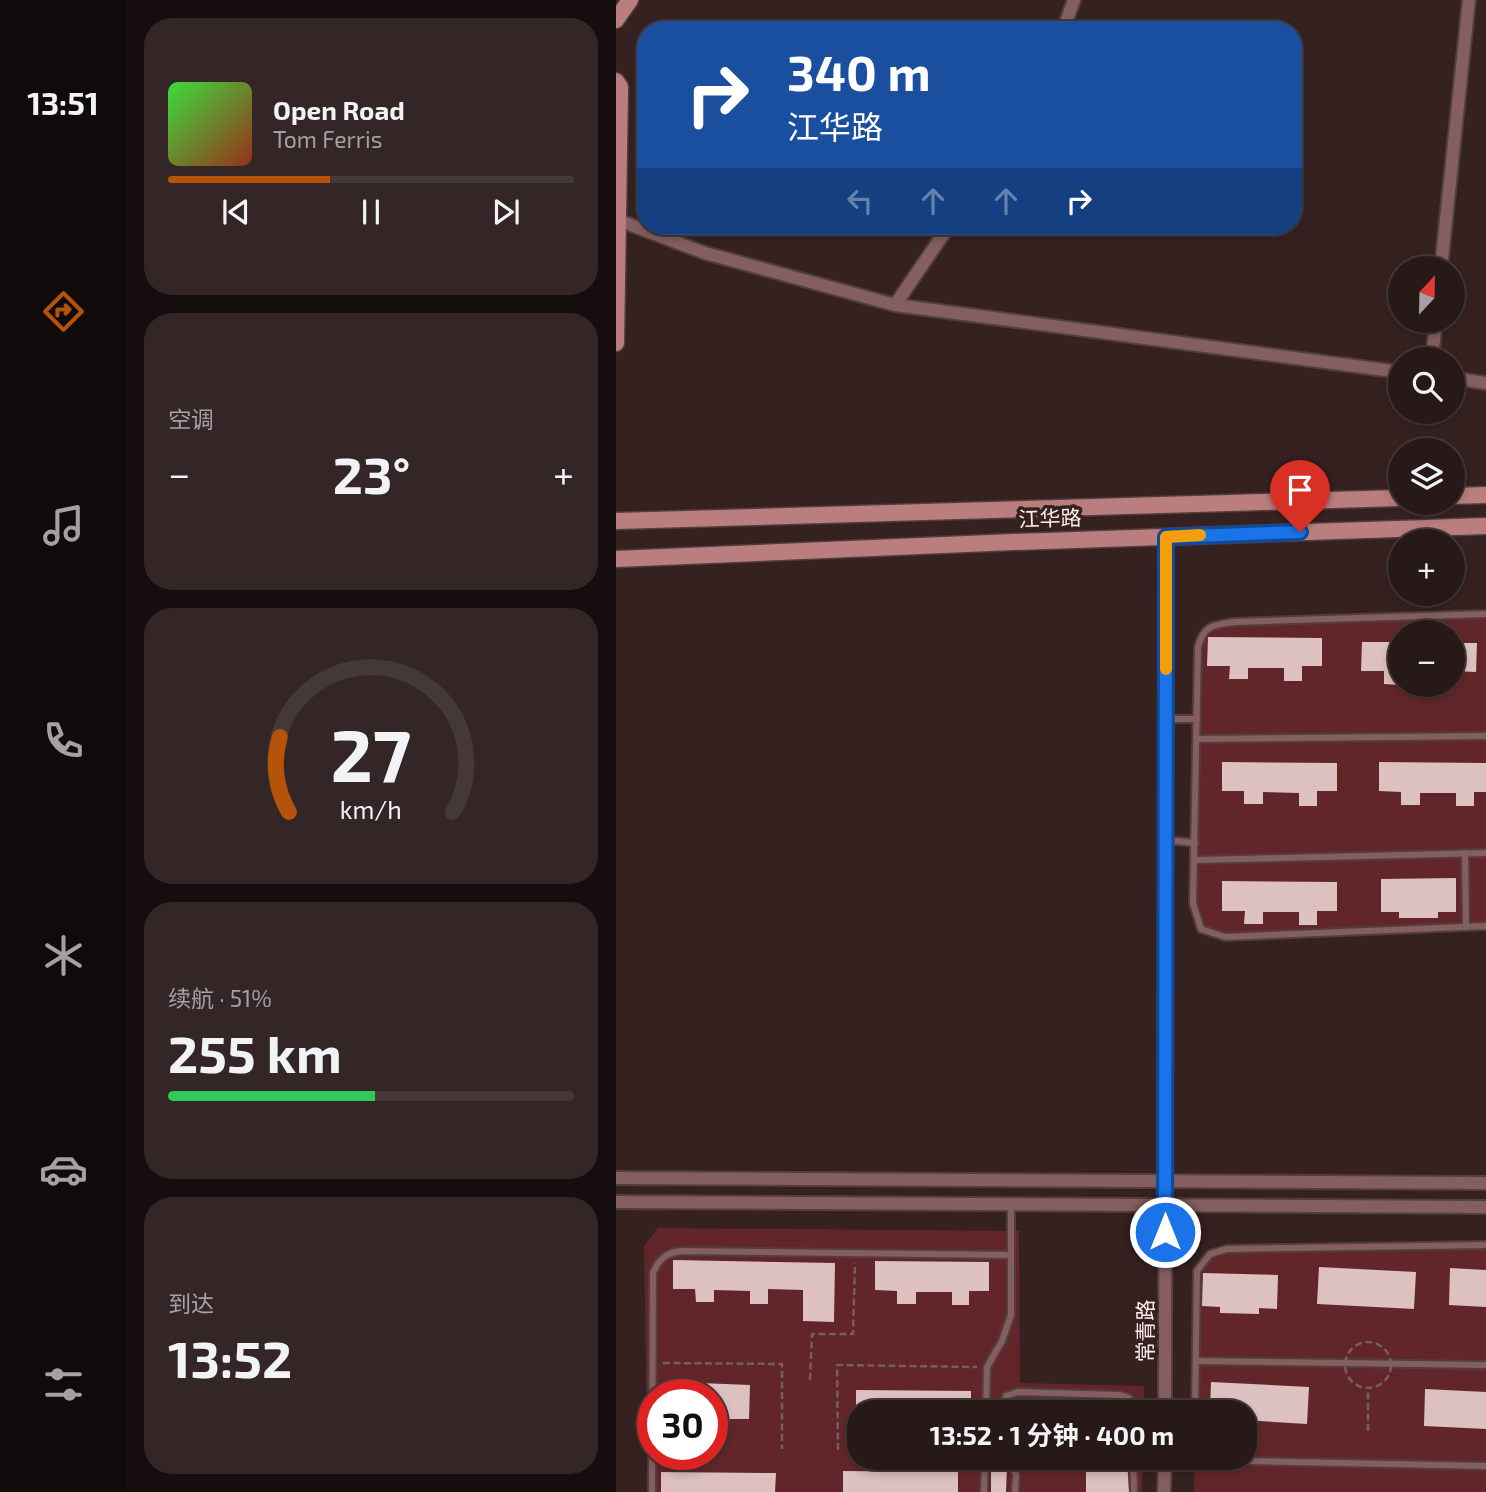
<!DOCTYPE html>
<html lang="zh">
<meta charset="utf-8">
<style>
body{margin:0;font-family:"Exo 2","Noto Sans SC",sans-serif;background:#342626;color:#f1f3f6;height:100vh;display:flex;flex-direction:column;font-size:26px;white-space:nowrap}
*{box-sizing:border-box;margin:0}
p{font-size:23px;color:#a5a0a2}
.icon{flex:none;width:38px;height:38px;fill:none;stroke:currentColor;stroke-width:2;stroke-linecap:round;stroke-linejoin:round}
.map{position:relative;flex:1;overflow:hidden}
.panel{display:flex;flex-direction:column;gap:18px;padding:18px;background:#160e0e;width:490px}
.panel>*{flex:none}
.banner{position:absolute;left:21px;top:21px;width:665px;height:214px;border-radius:28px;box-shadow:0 4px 10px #0003,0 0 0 2px #443838;background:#1a4fa0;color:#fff;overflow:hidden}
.needle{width:46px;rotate:22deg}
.buttons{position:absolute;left:772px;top:256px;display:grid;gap:14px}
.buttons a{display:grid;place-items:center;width:77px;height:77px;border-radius:50%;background:#281919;box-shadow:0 4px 10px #0003,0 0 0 2px #443838;font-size:35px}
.speed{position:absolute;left:21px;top:1379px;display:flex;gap:14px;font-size:35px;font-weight:700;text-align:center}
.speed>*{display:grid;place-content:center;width:91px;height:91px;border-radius:50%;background:#281919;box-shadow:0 4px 10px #0003,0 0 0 2px #443838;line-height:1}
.speed .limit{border:10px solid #d22;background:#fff;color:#111}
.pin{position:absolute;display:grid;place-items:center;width:60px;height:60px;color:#fff;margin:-72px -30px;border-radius:50% 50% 50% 0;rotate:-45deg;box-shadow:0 0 7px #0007}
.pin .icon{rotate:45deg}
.me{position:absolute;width:77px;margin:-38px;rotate:0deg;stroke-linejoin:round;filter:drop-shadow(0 0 5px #0008)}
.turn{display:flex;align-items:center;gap:24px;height:147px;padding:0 35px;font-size:32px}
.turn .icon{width:91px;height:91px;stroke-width:2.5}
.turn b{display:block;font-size:49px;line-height:60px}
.lanes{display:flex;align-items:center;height:66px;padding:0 35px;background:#0003;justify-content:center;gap:35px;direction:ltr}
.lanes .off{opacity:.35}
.big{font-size:52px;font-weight:700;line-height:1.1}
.panel .widget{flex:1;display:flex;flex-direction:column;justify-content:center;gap:10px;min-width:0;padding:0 24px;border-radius:28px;background:#342626}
.panel .dial{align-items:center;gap:0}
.dial svg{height:182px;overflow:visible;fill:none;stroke:#443838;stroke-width:7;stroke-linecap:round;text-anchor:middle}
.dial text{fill:#f1f3f6;stroke:none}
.song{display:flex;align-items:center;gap:21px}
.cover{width:84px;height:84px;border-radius:10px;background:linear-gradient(135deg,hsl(120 70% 55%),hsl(10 70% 35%))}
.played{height:7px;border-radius:4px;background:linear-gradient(90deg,#b45309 40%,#443838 40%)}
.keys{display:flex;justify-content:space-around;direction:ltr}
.heat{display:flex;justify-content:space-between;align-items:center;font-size:38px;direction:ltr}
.charge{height:10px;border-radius:5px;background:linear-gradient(90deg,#34c759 51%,#443838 0)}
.trip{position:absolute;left:231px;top:1400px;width:410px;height:70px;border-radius:28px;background:#281919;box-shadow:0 4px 10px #0003,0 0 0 2px #443838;font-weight:700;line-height:70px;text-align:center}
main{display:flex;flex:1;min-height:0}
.tab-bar{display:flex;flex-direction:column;width:126px;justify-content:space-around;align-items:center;background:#100a0a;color:#a5a0a2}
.tab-bar .icon{width:49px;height:49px}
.tab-bar .on{color:#b45309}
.tab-bar b{font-size:32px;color:#f1f3f6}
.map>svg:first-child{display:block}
.green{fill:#62262a;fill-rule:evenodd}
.building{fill:#ddc0c0}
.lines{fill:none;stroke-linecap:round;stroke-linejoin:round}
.service-casing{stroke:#523e3d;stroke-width:10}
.minor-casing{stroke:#523e3d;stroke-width:16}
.secondary-casing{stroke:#523e3d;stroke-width:19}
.path{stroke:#725f5f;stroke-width:2.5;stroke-dasharray:7 3.5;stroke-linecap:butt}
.service{stroke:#855f5f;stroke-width:6}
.minor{stroke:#855f5f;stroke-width:12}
.secondary{stroke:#ba7e7e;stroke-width:16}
.route-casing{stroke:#114b97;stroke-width:18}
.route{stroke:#1a73e8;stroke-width:12}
.slow{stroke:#f59e0b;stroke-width:12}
.labels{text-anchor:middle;stroke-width:7;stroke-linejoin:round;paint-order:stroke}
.street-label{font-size:21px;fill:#fcedec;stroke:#362121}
</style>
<main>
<nav class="tab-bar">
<b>13:51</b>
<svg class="icon on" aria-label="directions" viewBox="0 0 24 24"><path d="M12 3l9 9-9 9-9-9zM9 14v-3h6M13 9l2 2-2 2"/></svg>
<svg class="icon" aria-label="music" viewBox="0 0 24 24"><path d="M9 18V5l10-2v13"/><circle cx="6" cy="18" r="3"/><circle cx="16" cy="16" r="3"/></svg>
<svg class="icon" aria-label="phone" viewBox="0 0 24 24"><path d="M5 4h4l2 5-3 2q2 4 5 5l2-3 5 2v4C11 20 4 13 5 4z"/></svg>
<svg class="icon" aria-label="climate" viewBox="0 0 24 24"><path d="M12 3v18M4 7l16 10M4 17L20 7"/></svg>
<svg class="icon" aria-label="car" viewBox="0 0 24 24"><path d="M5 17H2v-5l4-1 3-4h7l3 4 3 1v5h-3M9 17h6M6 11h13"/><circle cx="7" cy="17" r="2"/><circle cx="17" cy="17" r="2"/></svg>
<svg class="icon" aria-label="filters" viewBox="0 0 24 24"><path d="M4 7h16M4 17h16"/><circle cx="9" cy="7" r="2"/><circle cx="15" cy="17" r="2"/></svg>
</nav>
<section class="panel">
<div class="widget">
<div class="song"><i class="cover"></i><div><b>Open Road</b><p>Tom Ferris</p></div></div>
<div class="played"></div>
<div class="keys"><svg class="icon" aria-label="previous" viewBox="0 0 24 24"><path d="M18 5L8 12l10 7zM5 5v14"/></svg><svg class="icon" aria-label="pause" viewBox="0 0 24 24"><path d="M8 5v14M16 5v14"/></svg><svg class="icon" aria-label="next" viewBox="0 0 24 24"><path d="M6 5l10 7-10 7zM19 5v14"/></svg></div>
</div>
<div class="widget"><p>空调</p>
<div class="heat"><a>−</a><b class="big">23°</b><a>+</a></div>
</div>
<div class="widget dial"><svg viewBox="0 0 100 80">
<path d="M14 69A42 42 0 1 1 86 69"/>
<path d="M14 69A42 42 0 0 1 10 36" stroke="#b45309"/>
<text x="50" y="56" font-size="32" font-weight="700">27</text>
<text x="50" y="72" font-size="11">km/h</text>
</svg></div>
<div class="widget"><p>续航 · 51%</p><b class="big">255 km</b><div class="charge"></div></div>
<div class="widget"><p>到达</p><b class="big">13:52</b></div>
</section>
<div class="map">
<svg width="870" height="1492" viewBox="0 0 870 1492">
<rect width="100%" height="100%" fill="#362121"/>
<!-- green -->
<g class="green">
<path d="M870 614V926L609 937 585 929 577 903 586 633 598 625ZM784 632H836V684H784Z"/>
<path d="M42 1228 403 1231 404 1383 528 1386V1412H243V1458H527L526 1492H32L28 1246ZM37 1395H96V1454H37Z"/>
<path d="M870 1245V1492H578L579 1458H628V1412H579L581 1271 594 1254 611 1249Z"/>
</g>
<!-- building -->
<g class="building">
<path d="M592 637 706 638V666H686V681H668V668H632V679H613L614 666H591Z"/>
<path d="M746 642H784V685L768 684V671H745Z"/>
<path d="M836 643H861L860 672 836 671Z"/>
<path d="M606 762 721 763V791H701V806H683V793L647 792V804H628V791H606Z"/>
<path d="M763 762 870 763V792H858V806H840V793H804V805H785V792L763 791Z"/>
<path d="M840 878V912H822V918H783V912H765V879Z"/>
<path d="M606 881 721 882V911H701V925H683V912H647V924H628L629 911H606Z"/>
<path d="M57 1260 219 1263 218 1322 187 1321V1290L152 1289V1304H134V1291L98 1290V1302H80L79 1289H57Z"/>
<path d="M259 1261 373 1262V1291H353V1305H336V1292H300V1304H281V1291L259 1290Z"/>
<path d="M703 1267 800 1272 798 1309 701 1304Z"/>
<path d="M834 1268 870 1270V1307L833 1305Z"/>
<path d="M587 1273 662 1275 661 1309 643 1308V1314L604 1313V1307L586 1306Z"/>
<path d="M59 1382 134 1385 133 1419H114V1424L96 1423V1395H58Z"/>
<path d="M595 1382 693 1387 691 1424 628 1420V1412H594Z"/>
<path d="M809 1389 870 1392V1429L808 1426Z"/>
<path d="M240 1390 355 1391V1412H240Z"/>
<path d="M470 1458H511L513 1492H470Z"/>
<path d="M375 1466H391L390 1492H375Z"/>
<path d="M227 1471 342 1472V1492H227Z"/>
<path d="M45 1472 160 1473 159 1492H45Z"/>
</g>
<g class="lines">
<defs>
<g id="service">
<path d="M870 614 618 622C597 625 588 625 582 647L577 903 585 929 609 937 870 926"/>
<path d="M550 719H581"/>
<path d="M581 739 870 736"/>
<path d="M550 840 579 843"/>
<path d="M849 853 850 927"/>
<path d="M579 860 870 853"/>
<path d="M580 1361 870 1365"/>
<path d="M370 1412 371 1367 386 1341 395 1315V1205"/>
<path d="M386 1412 390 1396 402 1392 504 1395 513 1398 516 1412"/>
<path d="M579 1412 581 1271 594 1254 611 1249 870 1245"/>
<path d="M394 1458 400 1475 399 1492"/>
<path d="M517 1458 518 1490"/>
<path d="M579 1458V1460L870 1466"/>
<path d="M36 1492 37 1273C43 1259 50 1253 65 1251L395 1255"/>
<path d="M368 1492 369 1458"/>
</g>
<g id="minor">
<path d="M447 30 458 0"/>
<path d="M2 220 89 253 279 305 784 372"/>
<path d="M825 268 853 0"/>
<path d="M279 305 333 226"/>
<path d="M816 359 820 320"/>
<path d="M836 378 870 383"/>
<path d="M0 1178 870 1183"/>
<path d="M0 1202 870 1207"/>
<path d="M549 1412 550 537"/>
<path d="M548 1492 549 1458"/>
</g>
<g id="secondary">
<path d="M0 20 14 0"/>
<path d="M0 81 4 87 0 343"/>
<path d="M836 496 870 495"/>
<path d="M0 521 784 498"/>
<path d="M0 559 397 542 870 526"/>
</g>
</defs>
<!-- service casing -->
<use href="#service" class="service-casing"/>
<!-- minor casing -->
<use href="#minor" class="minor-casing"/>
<!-- secondary casing -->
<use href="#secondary" class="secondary-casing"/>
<!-- path -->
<g class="path">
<circle cx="752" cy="1365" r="23"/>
<path d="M47 1363 166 1364V1449"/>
<path d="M194 1380 196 1334H237L239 1263"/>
<path d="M752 1431V1388"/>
<path d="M222 1450 221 1365 361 1367"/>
</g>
<!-- service -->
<use href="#service" class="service"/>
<!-- minor -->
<use href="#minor" class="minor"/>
<!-- secondary -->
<use href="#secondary" class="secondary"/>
</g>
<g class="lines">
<defs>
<path id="route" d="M549 1232 550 537 684 532"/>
</defs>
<!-- route casing -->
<use href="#route" class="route-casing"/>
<!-- route -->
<use href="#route" class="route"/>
<!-- slow -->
<path class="slow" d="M550 669V537L584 535"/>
</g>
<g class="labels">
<!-- street labels -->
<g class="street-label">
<text transform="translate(434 519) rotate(-2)" y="7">江华路</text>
<text transform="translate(530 1331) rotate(-90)" y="7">常青路</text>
</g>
</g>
</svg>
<div class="buttons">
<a><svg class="needle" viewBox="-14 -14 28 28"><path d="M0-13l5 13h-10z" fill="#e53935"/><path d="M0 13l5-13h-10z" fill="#a5a0a2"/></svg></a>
<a><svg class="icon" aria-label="search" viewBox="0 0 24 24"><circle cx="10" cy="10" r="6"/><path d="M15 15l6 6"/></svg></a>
<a><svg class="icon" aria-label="layers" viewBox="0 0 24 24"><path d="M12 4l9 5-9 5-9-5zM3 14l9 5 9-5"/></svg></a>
<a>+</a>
<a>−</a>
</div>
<div class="speed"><div class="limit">30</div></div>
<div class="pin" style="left:684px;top:532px;background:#d93025"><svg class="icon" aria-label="arrive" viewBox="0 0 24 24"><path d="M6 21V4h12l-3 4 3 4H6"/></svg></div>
<svg class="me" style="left:549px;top:1232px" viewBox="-20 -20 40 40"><circle r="17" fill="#1a73e8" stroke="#fff" stroke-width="3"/><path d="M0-11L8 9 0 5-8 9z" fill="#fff"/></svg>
<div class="trip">13:52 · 1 分钟 · 400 m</div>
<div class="banner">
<div class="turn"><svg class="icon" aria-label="right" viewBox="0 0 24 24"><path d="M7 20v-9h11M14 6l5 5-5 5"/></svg><div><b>340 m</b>江华路</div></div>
<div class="lanes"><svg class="icon off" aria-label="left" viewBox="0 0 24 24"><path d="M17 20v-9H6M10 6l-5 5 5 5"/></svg><svg class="icon off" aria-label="ahead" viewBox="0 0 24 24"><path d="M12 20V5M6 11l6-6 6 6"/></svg><svg class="icon off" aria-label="ahead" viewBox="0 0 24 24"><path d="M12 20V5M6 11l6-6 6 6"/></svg><svg class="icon" aria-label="right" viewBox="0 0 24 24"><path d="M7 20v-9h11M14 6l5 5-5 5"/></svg></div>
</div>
</div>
</main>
